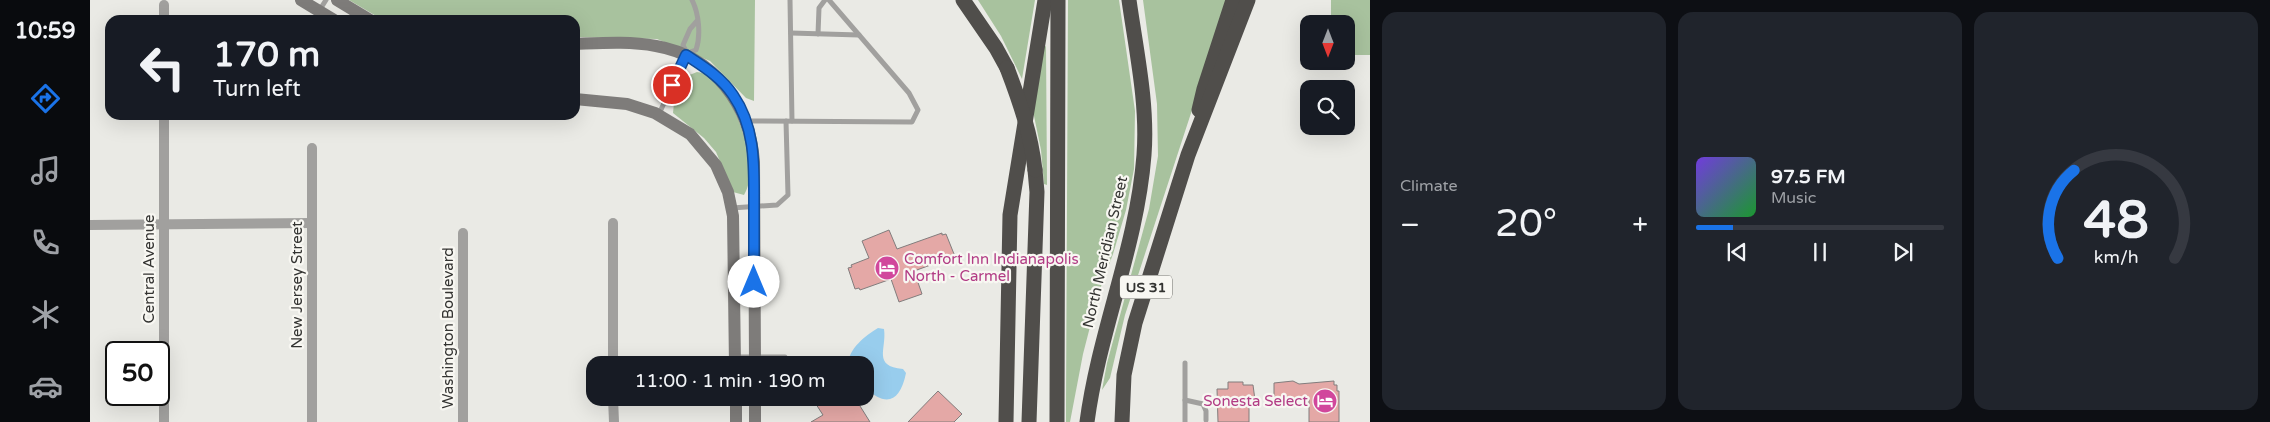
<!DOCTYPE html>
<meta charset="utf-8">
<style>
body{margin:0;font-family:"Varela Round",sans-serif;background:#20242c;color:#f1f3f6;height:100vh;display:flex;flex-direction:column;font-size:19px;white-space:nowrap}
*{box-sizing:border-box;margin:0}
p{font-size:16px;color:#9ea1a6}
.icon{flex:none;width:28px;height:28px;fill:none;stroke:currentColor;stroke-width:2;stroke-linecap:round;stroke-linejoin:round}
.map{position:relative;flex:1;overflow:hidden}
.sheet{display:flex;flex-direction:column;gap:12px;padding:12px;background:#0d0f14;width:900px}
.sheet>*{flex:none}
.hud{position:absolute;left:15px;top:15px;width:475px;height:105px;border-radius:15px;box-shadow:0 5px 20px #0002;background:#171b24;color:#f1f3f6;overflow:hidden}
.needle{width:32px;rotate:180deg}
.tools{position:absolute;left:1210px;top:15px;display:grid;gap:10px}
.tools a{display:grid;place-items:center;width:55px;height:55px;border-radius:10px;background:#171b24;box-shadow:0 5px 20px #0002;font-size:25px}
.speed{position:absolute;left:15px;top:341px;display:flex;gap:10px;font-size:25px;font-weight:700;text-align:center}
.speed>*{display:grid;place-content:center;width:65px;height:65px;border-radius:50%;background:#171b24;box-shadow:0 5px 20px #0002;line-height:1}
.speed .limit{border:2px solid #111;border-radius:8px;background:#fff;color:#111}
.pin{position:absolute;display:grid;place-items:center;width:42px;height:42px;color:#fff;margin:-21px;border:2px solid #fff;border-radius:50%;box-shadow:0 1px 5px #0007}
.me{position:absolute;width:55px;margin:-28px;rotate:0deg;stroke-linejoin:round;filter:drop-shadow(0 0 4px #0008)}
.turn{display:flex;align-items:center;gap:18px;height:105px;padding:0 25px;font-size:22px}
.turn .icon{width:65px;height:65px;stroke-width:2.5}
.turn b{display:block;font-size:35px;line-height:42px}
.big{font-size:38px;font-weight:600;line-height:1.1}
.sheet .card{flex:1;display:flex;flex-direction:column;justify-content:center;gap:8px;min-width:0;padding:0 18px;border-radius:15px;background:#20242c}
.sheet .dial{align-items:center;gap:0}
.dial svg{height:130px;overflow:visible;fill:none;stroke:#363941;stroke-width:7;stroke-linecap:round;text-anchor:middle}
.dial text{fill:#f1f3f6;stroke:none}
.song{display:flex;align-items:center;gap:15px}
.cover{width:60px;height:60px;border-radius:8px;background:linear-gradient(135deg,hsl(260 70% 55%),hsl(130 70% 35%))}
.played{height:5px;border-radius:2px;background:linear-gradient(90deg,#1a73e8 15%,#363941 15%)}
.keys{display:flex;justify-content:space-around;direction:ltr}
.heat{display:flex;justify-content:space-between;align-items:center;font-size:28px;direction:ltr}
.sheet .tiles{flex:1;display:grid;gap:12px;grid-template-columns:repeat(3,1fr)}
.trip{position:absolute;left:496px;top:356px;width:288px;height:50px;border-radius:15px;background:#171b24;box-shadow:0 5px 20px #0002;font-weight:600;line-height:50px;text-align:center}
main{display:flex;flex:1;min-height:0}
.tabs{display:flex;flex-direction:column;width:90px;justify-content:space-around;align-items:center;background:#090b0e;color:#9ea1a6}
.tabs .icon{width:35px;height:35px}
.tabs .current{color:#1a73e8}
.tabs b{font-size:22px;color:#f1f3f6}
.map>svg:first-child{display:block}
.green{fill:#a8c29e}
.water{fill:#98cded}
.building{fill:#e4a8a6;stroke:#827d7d}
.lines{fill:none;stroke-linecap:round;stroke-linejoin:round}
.lane{stroke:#a1a09e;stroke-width:5}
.street{stroke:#a1a09e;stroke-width:10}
.secondary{stroke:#7e7c7a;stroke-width:12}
.highway{stroke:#504e4b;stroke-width:15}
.highway-bridge{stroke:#504e4b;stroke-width:15}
.route-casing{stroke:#114b97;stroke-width:12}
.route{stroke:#1a73e8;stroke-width:9}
.labels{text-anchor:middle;stroke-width:4.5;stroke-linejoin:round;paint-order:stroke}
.shield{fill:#f8f7f2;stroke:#6e6e6b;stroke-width:1}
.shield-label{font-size:14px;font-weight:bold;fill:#333331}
.street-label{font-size:15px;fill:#333331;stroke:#f8f7f2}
.hotel-label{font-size:15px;fill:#b23c85;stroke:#f8f7f2;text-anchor:start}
</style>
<main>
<nav class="tabs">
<b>10:59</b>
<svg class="icon current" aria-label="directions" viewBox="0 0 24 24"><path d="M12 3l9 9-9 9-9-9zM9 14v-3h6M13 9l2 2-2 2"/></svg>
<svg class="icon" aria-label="music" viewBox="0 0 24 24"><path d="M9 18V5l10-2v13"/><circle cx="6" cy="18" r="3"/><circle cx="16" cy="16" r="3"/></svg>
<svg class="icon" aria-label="phone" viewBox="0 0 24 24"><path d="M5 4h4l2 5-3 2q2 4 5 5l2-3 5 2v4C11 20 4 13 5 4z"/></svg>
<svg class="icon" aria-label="climate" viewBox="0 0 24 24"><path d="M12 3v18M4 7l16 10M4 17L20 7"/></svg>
<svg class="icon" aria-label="car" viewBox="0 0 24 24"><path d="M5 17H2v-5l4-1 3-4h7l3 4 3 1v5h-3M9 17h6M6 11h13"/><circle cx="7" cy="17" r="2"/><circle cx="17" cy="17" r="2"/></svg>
</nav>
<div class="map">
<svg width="1280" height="422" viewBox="0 0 1280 422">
<rect width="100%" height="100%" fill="#eaeae5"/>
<!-- green -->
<g class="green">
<path d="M259 0H665L664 101 656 98 620 61 567 39 485 37V20H293Z"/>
<path d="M888 0H945L932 79 911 36Z"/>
<path d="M978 0H1029L1045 111 1044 169 1036 210 1023 254 1009 292 993 354 980 422H976V405Z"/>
<path d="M1053 0H1138L1035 315 1020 378 1012 390 1017 363 1059 209 1068 156 1067 104Z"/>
<path d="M1241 0H1280V55H1256V24H1241Z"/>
<path d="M956 46 957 185 954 184 951 150 943 111 954 47Z"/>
<path d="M607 72C641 75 673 169 654 195L643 192 626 152 614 138 583 113 584 103 597 76Z"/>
</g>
<!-- water -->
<path class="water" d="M788 328 794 329C797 349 782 366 813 369L816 373C810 402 796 408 775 387V365H758C758 349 776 335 788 328Z"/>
<!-- building -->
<g class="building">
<path d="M799 230 807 249 852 233V235L856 234 864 254 860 256V258L824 271 832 294 809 302 801 279 770 290 769 288 765 289 758 268 762 267 761 265 779 258 772 241Z"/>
<path d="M1203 381 1209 384 1244 381V385H1247V391H1249V422H1219V399H1203V403L1199 405H1193L1184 398V383Z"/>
<path d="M1138 382H1153V385H1163L1165 400H1164V406H1159V422H1128L1127 389H1138Z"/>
<path d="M848 391 872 414 864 422H818Z"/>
<path d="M722 398H765L780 422H721L733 415Z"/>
</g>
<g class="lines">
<!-- lane -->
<g class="lane">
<path d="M700 0 702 121"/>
<path d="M229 11 236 0"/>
<path d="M701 33 769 35"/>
<path d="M728 34 729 8 735 0"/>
<path d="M597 53 593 45 600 29 607 21"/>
<path d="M569 114 597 53 606 50C611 35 609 14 602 0"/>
<path d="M657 121 822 122 828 110 819 93 739 0"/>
<path d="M642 208 687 205 698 195 696 121"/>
<path d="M646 357H695"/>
<path d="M1095 363V422"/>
<path d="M1095 400 1113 404 1116 411V420"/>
</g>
<!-- street -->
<g class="street">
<path d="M74 5V20"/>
<path d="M74 115V422"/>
<path d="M523 223V365"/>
<path d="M0 225 222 223"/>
<path d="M373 233V422"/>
<path d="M523 398 524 422"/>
<path d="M222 422V148"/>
</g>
<!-- secondary -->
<g class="secondary">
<path d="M211 0 244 20"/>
<path d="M247 0 280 20"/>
<path d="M485 44C512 43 539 41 566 46 624 56 660 105 664 162L665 365"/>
<path d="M485 99 537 104 565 113 600 134 626 165 638 192 643 216 645 365"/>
<path d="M646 398V422"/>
<path d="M665 422V398"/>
</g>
<!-- highway -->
<g class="highway">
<path d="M873 0 906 48 917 68"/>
<path d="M1109 110 1114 89 1143 0"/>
<path d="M916 422 920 215 955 0"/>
<path d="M939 422 947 192 945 170"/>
<path d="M967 422 968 0"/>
<path d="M997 422C1009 331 1047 246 1054 155 1058 104 1046 50 1039 0"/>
<path d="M1032 422 1034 375 1045 323 1098 155 1158 0"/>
</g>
<!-- highway-bridge -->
<path class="highway-bridge" d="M917 68C930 102 941 134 945 170"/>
</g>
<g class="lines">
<defs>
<path id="route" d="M582 85 596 55C614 67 631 77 643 95 666 128 664 167 664 205 664 231 664 256 664 282"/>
</defs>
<!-- route casing -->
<use href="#route" class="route-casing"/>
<!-- route -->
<use href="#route" class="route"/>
</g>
<!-- icons -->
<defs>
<symbol id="hotel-disc" viewBox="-11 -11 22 22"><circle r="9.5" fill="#d1479c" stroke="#f8f7f2"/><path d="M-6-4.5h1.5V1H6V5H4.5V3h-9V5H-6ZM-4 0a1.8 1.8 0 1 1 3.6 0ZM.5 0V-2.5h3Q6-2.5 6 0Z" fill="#fff"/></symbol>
</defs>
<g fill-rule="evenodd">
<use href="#hotel-disc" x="783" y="254" width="28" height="28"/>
<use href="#hotel-disc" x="1221" y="387" width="28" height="28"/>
</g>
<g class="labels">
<!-- shield labels -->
<rect class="shield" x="1030" y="275.5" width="52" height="23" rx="4"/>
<g class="shield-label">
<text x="1056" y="292">US 31</text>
</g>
<!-- street labels -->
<g class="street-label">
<text transform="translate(1015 252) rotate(-77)" y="5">North Meridian Street</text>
<text transform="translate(59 269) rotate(-90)" y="5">Central Avenue</text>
<text transform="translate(207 285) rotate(-90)" y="5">New Jersey Street</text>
<text transform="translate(358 328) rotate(-90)" y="5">Washington Boulevard</text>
</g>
<!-- hotel labels -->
<g class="hotel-label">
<text x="814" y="264">Comfort Inn Indianapolis<tspan x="814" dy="17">North - Carmel</tspan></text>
<text x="1218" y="406" text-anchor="end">Sonesta Select</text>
</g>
</g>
</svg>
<div class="tools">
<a><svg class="needle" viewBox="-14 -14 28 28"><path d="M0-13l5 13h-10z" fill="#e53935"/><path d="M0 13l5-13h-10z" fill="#9ea1a6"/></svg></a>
<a><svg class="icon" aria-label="search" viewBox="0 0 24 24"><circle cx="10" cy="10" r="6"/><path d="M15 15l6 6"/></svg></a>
</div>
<div class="speed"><div class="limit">50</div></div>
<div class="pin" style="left:582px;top:85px;background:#d93025"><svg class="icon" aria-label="arrive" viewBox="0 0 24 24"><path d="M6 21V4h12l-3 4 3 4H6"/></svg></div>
<svg class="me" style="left:664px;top:282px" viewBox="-20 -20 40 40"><circle r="19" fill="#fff"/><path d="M0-13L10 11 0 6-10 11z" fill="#1a73e8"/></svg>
<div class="trip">11:00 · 1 min · 190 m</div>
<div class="hud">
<div class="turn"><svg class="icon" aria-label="left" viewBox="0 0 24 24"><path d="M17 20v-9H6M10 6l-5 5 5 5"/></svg><div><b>170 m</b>Turn left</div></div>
</div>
</div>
<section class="sheet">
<div class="tiles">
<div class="card"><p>Climate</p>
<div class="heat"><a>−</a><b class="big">20°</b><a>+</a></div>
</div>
<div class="card">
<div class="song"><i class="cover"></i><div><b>97.5 FM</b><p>Music</p></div></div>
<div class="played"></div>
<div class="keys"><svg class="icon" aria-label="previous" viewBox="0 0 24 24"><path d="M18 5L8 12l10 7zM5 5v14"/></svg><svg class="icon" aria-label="pause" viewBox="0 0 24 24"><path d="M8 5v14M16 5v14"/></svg><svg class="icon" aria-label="next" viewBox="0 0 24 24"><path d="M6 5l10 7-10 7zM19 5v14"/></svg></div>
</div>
<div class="card dial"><svg viewBox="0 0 100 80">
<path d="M14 69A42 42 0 1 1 86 69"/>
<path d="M14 69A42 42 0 0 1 24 15" stroke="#1a73e8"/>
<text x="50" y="56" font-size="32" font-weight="700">48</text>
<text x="50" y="72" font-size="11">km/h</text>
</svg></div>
</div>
</section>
</main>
